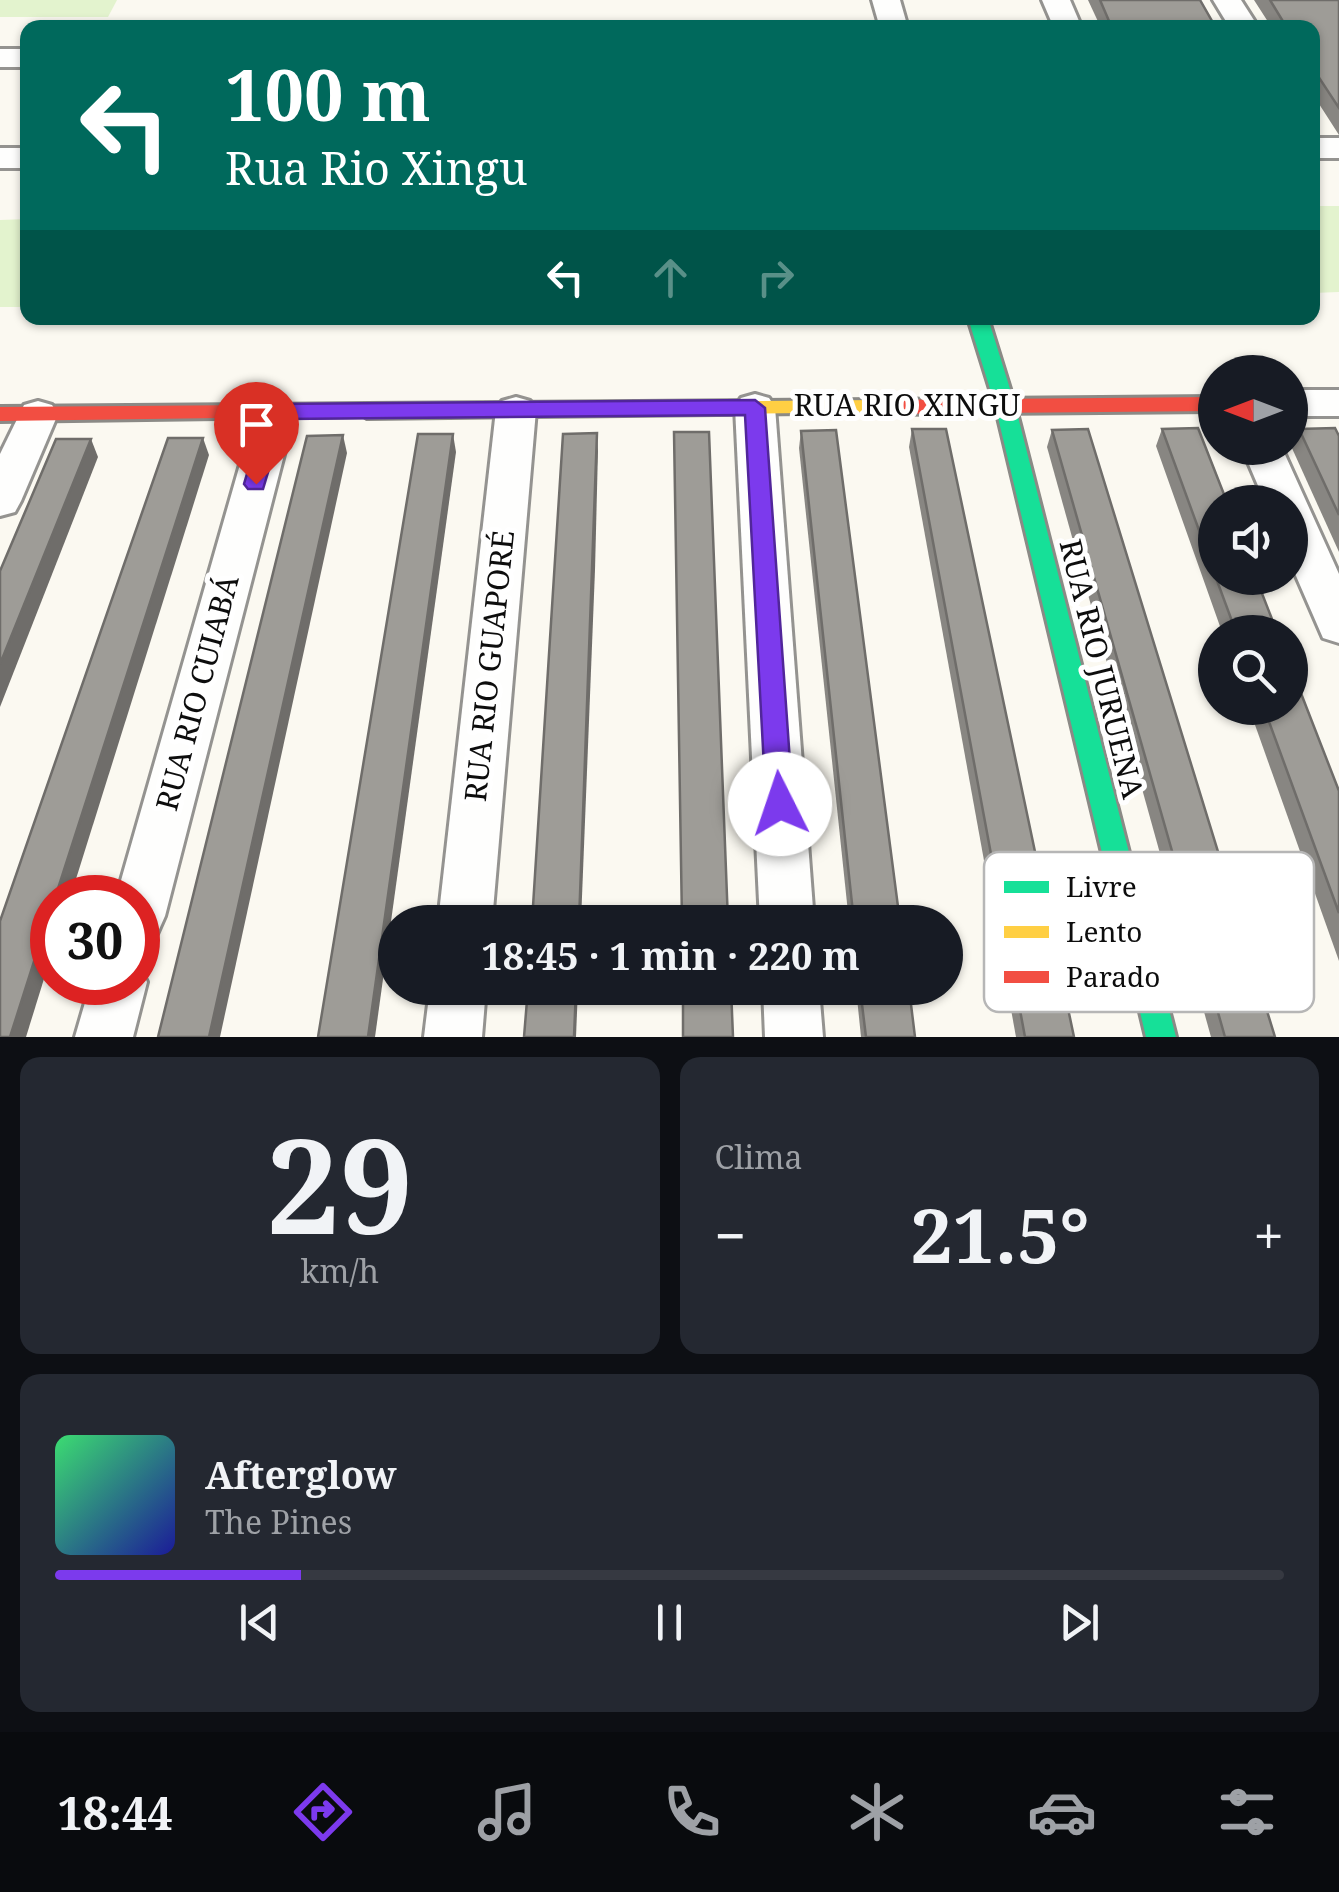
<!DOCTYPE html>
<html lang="pt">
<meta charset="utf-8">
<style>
body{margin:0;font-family:"Noto Serif",serif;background:#242831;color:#f1f3f6;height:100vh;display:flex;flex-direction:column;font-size:38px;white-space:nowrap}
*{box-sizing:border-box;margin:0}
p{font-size:32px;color:#9ea1a6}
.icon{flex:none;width:55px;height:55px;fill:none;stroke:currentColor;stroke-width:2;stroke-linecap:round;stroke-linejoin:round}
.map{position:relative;height:1037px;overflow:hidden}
.details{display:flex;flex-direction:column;gap:20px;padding:20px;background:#0d0f14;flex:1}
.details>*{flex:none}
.top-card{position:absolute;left:20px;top:20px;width:1300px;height:305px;border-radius:20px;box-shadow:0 2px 8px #0004;background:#00695c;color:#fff;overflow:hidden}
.needle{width:65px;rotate:270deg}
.fabs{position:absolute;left:1198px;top:355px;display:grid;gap:20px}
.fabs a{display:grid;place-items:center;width:110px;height:110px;border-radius:50%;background:#171b24;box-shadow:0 2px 8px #0004;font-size:50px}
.speed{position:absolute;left:30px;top:875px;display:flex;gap:20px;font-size:50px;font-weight:700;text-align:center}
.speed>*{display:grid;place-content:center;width:130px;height:130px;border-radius:50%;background:#171b24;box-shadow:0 2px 8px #0004;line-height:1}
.speed .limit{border:15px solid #d22;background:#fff;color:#111}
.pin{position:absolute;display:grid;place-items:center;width:85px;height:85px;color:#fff;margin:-102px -42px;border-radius:50% 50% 50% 0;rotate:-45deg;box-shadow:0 0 10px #0007}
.pin .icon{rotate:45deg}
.me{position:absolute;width:110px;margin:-55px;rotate:356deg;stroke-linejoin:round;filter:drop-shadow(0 0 8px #0008)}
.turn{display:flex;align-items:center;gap:35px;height:210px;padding:0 40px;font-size:45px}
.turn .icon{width:130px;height:130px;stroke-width:2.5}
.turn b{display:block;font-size:70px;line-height:85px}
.lanes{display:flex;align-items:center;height:95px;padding:0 40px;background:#0003;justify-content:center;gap:50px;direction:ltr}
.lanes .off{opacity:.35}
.big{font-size:75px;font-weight:700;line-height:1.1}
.details .widget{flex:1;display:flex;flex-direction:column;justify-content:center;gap:15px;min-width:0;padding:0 35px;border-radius:20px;background:#242831}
.details .dial{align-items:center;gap:0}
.dial b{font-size:130px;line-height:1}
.song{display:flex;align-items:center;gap:30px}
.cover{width:120px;height:120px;border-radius:15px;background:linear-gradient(135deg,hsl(140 70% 55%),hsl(240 70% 35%))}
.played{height:10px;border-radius:5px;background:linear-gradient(90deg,#7c3aed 20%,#363941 20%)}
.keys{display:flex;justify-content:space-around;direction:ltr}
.heat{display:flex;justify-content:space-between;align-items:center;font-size:55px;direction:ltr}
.details .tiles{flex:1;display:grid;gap:20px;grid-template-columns:1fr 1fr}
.widget:last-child{grid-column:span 2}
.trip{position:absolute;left:378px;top:905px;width:585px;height:100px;border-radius:50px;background:#171b24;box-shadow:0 2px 8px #0004;font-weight:700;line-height:100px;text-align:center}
.tab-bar{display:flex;height:160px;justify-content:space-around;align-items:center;background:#090b0e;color:#9ea1a6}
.tab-bar .icon{width:70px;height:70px}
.tab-bar .active{color:#7c3aed}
.tab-bar b{font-size:45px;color:#f1f3f6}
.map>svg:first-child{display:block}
.green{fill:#e3f3ce}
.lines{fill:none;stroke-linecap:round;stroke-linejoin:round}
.street-casing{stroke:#949390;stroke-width:6}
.fast-casing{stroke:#8b8a86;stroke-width:6}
.slow-casing{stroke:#8b8a86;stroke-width:6}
.jam-casing{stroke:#8b8a86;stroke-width:6}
.street{fill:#fefefd;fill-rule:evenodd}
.fast{fill:#16e098;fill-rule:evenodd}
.slow{fill:#ffcf43;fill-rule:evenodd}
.jam{fill:#f24e42;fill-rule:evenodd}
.wall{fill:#888682}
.shaded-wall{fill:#6f6d6a}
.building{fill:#9e9c97;stroke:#6f6d6a;stroke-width:2.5}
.route{fill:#7c3aed;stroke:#51269a;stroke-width:2.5}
.labels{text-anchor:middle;stroke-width:10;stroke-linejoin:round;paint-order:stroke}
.street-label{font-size:30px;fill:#0d0d0d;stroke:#fff}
.key{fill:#fff;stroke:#b6b6b6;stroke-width:2.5}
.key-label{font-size:28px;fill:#0d0d0d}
</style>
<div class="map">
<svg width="1339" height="1037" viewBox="0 0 1339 1037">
<rect width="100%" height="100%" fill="#fbf9f1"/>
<!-- green -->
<g class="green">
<path d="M0 0H117L108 17H0Z"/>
<path d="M1312 206H1339V292L1313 293Z"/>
<path d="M27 219V307H0V220Z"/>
</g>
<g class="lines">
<defs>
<g id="street">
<path d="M872 0H900L908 28H880Z"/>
<path d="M1042 0H1070L1082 28H1054Z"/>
<path d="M1213 0H1241L1259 28H1230Z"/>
<rect x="0" y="49" width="28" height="18"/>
<rect x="1312" y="138" width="27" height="20"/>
<rect x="0" y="148" width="28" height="20"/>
<rect x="1290" y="390" width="49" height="26"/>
<path d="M755 394 769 398 775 407 814 922H760L735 407 741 398Z"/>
<path d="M516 397 530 401 536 410 492 922H438L496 410 502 401Z"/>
<path d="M275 399 289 403 295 412 165 916 157 934 138 941V898H116L255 412 261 403Z"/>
<path d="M38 401 52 405 58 414 21 501 15 512 0 516V454L24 405Z"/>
<path d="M1242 448H1282L1339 574V643L1323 638 1290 562V502H1265Z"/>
<path d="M138 963 147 982 133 1037H75L91 982H138Z"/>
<path d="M430 988H486L482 1037H424Z"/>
<path d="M763 988H819L823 1037H765Z"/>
</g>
<path id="fast" d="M968 318H988L1015 405 1176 1037H1146L995 405Z"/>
<path id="slow" d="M877 400 887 407 884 412 367 418 357 411 367 404Z"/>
<g id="jam">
<path d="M1215 397V411L877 414 867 407 877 400Z"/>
<path d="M367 404 374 406 377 411 374 416 0 421V407Z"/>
</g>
</defs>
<!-- street casing -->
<use href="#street" class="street-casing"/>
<!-- fast casing -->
<use href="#fast" class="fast-casing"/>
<!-- slow casing -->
<use href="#slow" class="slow-casing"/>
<!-- jam casing -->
<use href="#jam" class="jam-casing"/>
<!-- street -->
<use href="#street" class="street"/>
<!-- fast -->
<use href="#fast" class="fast"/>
<!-- slow -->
<use href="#slow" class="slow"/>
<!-- jam -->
<use href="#jam" class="jam"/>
</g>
<!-- wall -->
<g class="wall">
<path d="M1088 0H1200L1216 28H1101Z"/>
<path d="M1254 0H1339V135L1312 93V28H1272Z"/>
<path d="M912 429 1074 1037H1016L909 447Z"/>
<path d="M1162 429 1215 502V578H1256L1277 632H1222L1156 446Z"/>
<path d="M1299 429 1339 436V552L1291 446Z"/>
<path d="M1052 430 1275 1037H1211L1047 447Z"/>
<path d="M801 431 900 922H849L799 448Z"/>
<path d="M1249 708H1290L1339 791V961Z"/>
<path d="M856 988H909L915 1037H861Z"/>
</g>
<!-- shaded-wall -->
<g class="shaded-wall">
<path d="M597 433 598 451 595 570 581 922H579Z"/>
<path d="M453 434 456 452 375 1037H368Z"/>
<path d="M343 435 347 453 220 1037H209Z"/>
<path d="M203 438 209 455 70 898H55Z"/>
<path d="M91 439 98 457 0 707V664Z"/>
<path d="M52 905V953L26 1037H10Z"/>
<path d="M576 988H578L576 1037H574Z"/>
</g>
<!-- building -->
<g class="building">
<path d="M1100 0H1200L1216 28H1112Z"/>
<path d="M1270 0H1339V108L1312 67V28H1287Z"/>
<path d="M1198 428 1227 502H1215V574L1162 429Z"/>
<path d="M1335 428 1339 436V515L1299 429Z"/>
<path d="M912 429H946L1074 1037H1025Z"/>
<path d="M1088 429 1275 1037H1225L1052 430Z"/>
<path d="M836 430 900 922H854L801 431Z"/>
<path d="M674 432H709L728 922H682Z"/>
<path d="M597 433 579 922H532L563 434Z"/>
<path d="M418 434H453L368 1037H318Z"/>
<path d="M343 435 209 1037H158L307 436Z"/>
<path d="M168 438H203L55 898H52V905L10 1037H0V921Z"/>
<path d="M56 439H91L0 664V571Z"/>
<path d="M1216 578H1256L1277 632H1236Z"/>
<path d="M1290 665 1339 791V913L1264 708H1290Z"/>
<path d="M528 988H576L574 1037H524Z"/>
<path d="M683 988H731L733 1037H683Z"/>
<path d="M860 988H909L915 1037H866Z"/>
</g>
<!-- route -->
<path class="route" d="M755 400 765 408 793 804 789 812 780 816 770 812 766 804 745 415 284 419 263 489H248L244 484 265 412 275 404Z"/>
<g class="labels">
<!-- street labels -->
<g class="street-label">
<text x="907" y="416">RUA RIO XINGU</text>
<text transform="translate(490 666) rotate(-84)" y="10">RUA RIO GUAPORÉ</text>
<text transform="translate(1101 669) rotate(76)" y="10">RUA RIO JURUENA</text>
<text transform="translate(198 693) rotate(-75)" y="10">RUA RIO CUIABÁ</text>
</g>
</g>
<!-- legend -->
<rect x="984" y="852" width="330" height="160" rx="15" class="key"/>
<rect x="1004" y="881" width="45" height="12" fill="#16e098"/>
<rect x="1004" y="926" width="45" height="12" fill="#ffcf43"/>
<rect x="1004" y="971" width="45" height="12" fill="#f24e42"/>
<g class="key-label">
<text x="1066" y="897">Livre</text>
<text x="1066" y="942">Lento</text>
<text x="1066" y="987">Parado</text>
</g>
</svg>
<div class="fabs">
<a><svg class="needle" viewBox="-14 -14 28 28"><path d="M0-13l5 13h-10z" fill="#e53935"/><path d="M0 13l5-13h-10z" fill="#9ea1a6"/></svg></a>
<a><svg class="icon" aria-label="sound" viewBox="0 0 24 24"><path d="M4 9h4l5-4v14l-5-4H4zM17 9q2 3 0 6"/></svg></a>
<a><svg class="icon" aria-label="search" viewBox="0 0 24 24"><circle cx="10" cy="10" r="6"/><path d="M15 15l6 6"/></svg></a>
</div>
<div class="speed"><div class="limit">30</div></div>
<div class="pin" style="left:256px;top:484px;background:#d93025"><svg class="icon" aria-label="arrive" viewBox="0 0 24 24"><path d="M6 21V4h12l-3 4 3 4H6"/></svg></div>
<svg class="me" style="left:780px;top:804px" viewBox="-20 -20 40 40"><circle r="19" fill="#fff"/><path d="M0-13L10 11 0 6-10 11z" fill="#7c3aed"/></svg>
<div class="trip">18:45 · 1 min · 220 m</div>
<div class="top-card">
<div class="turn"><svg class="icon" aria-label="left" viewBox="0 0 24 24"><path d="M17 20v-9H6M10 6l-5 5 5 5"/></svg><div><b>100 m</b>Rua Rio Xingu</div></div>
<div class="lanes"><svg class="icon" aria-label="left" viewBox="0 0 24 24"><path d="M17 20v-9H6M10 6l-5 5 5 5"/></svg><svg class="icon off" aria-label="ahead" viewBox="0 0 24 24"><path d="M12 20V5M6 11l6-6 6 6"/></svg><svg class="icon off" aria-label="right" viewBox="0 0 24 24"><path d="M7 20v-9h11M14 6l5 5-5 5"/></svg></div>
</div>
</div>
<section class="details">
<div class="tiles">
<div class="widget dial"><b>29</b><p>km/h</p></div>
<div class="widget"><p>Clima</p>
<div class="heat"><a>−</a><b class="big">21.5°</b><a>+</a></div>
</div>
<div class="widget">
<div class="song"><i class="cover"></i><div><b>Afterglow</b><p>The Pines</p></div></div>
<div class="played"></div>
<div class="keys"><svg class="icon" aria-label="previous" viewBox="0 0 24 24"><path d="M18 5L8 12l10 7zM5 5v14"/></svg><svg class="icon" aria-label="pause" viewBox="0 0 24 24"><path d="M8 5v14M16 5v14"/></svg><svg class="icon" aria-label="next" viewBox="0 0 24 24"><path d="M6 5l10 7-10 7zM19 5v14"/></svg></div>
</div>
</div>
</section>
<nav class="tab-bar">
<b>18:44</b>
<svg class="icon active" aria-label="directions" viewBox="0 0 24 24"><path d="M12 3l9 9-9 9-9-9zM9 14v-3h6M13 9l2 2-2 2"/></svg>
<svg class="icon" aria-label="music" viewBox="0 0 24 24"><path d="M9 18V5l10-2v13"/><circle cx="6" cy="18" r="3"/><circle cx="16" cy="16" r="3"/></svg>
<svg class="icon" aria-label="phone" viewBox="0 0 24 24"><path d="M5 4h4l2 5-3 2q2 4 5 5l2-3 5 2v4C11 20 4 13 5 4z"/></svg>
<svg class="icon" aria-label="climate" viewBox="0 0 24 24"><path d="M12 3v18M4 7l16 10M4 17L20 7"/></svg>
<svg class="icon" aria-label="car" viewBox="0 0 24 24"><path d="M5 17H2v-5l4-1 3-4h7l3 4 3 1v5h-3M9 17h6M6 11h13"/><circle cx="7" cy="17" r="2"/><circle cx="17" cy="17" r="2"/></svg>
<svg class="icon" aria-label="filters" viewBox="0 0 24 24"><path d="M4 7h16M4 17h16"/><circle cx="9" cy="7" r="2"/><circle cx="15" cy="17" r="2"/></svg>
</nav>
